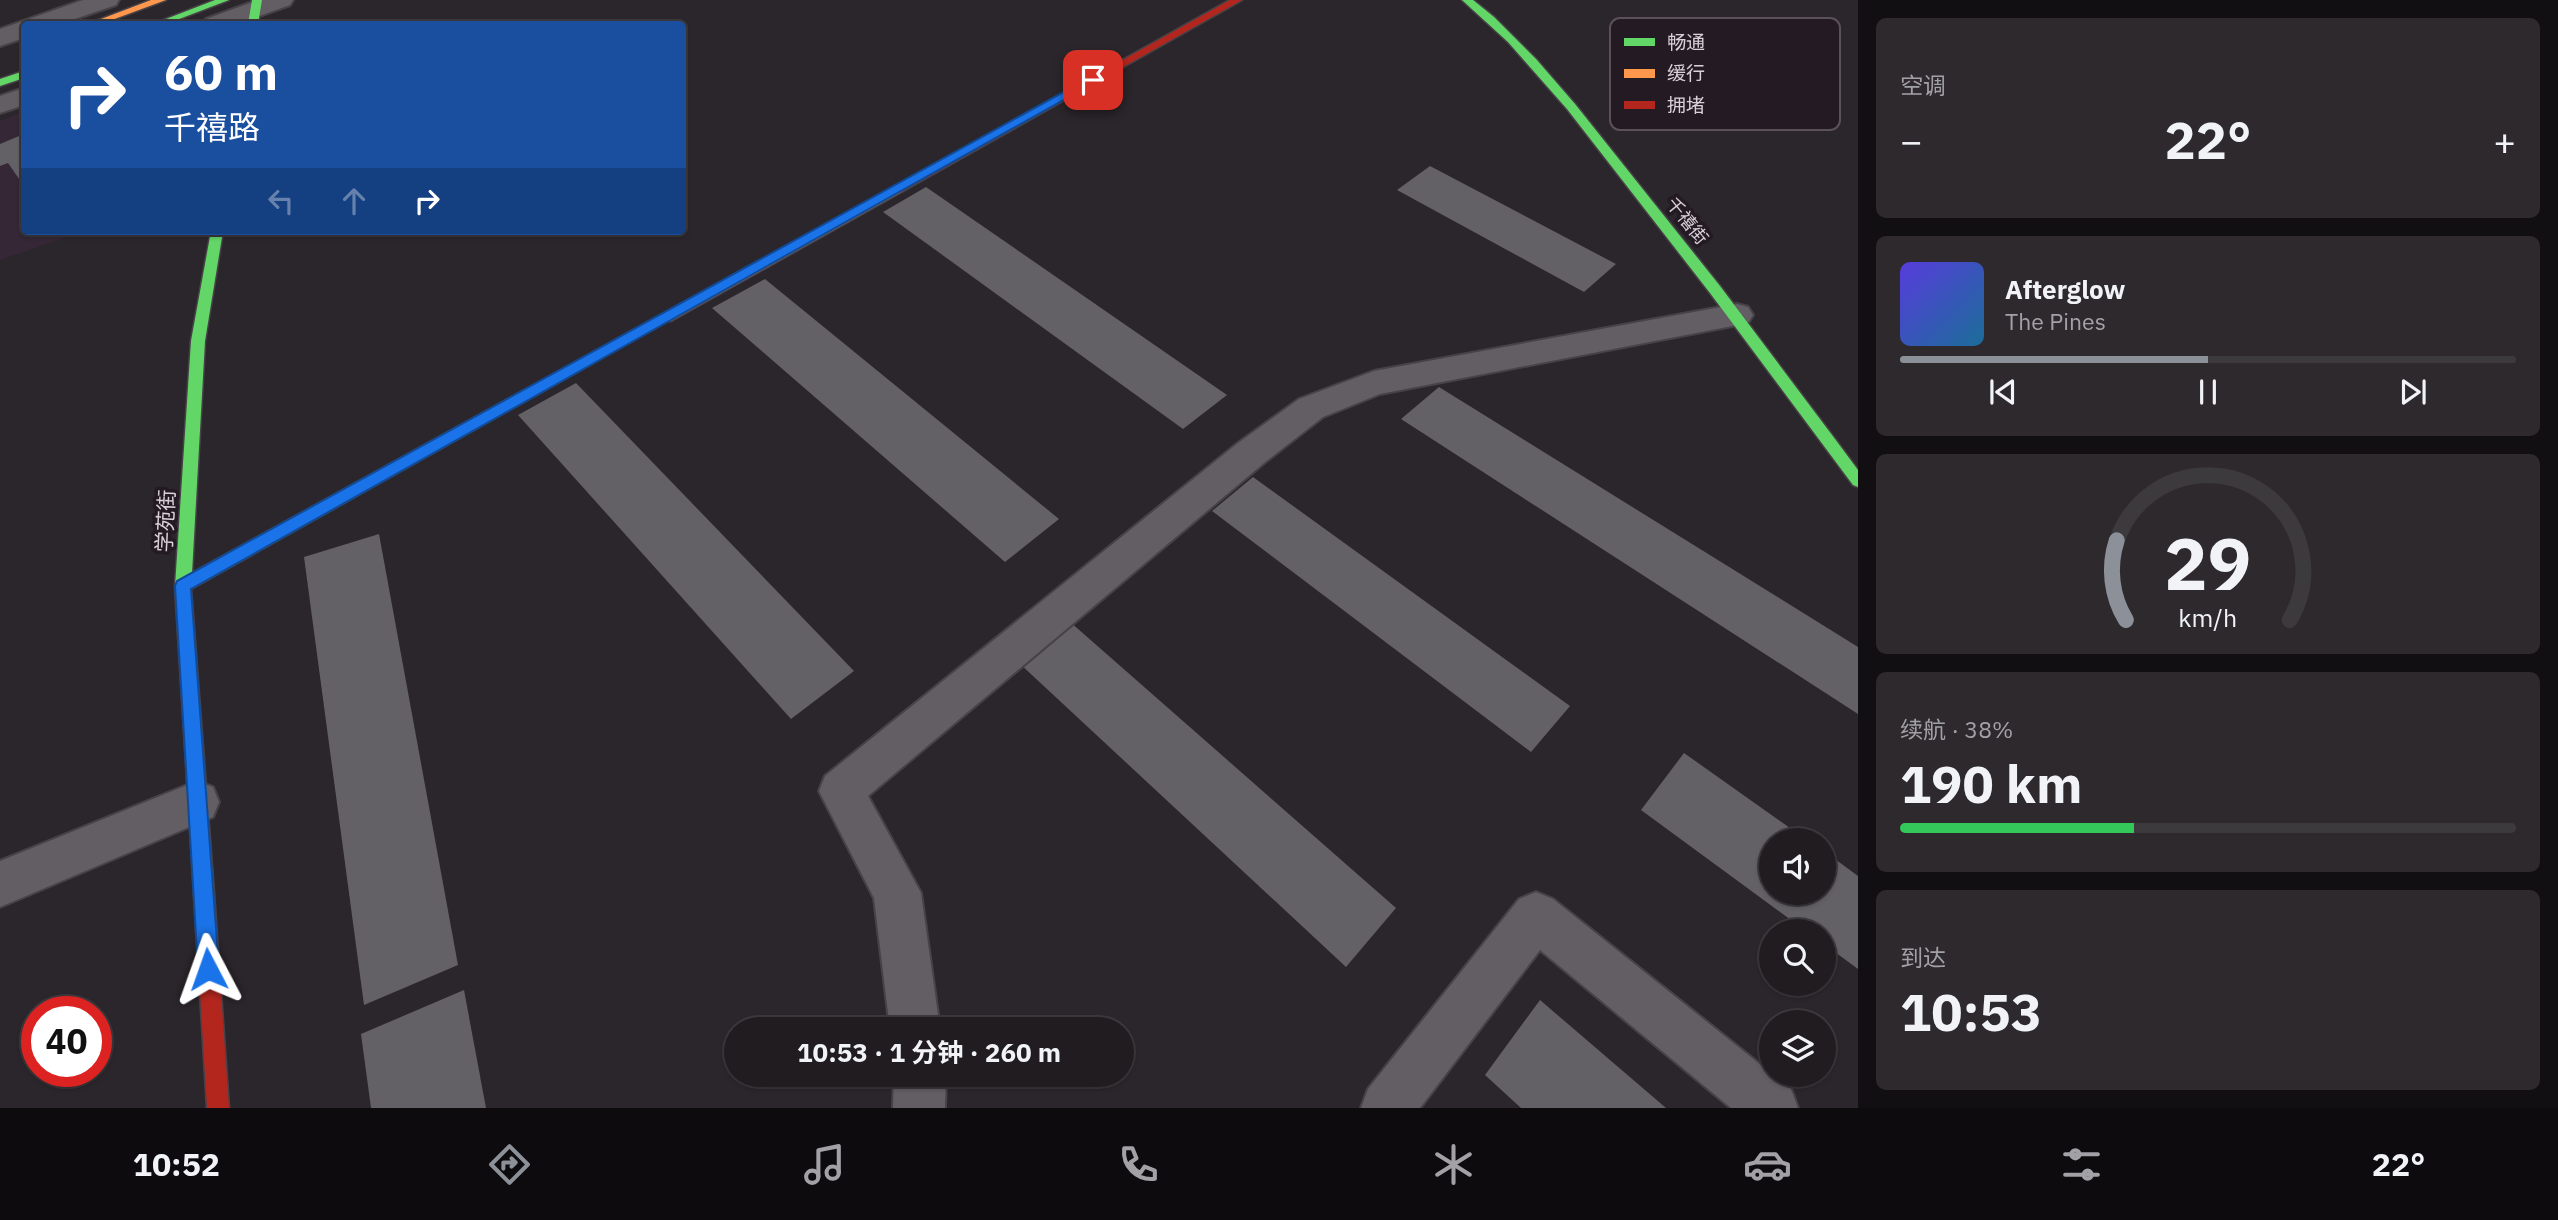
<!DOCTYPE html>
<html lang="zh">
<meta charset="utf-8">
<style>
body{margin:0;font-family:"IBM Plex Sans","Noto Sans SC",sans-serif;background:#2d292d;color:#f1f3f6;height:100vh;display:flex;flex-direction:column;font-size:26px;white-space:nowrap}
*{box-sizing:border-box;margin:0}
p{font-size:23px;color:#a2a1a5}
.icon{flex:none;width:38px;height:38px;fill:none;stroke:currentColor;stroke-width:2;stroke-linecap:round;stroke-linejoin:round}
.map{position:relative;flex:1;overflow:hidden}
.sheet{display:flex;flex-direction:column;gap:18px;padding:18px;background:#120f12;width:700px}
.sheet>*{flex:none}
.banner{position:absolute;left:21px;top:21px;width:665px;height:214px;border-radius:7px;box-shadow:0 2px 5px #0004,0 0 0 2px #3d3a3e;background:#1a4fa0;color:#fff;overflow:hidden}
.fabs{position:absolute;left:1759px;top:828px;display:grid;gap:14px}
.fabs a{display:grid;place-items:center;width:77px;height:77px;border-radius:50%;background:#201c20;box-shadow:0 2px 5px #0004,0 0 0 2px #3d3a3e;font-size:35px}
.speed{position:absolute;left:21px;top:996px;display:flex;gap:14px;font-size:35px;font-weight:700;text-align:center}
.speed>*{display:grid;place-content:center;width:91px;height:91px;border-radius:50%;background:#201c20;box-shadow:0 2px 5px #0004,0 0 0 2px #3d3a3e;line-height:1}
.speed .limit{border:10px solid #d22;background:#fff;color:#111}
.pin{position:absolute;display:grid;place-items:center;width:60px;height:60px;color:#fff;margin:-30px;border-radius:14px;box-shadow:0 4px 10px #0006}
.me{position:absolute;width:77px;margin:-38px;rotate:356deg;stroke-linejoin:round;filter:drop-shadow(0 0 5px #0008)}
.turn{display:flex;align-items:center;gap:24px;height:147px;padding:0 28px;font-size:32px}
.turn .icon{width:91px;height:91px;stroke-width:2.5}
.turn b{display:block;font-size:49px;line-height:60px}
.lanes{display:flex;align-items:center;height:66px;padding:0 28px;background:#0003;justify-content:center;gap:35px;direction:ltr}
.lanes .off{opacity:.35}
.big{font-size:52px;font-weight:700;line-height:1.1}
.sheet .widget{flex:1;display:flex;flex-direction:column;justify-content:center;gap:10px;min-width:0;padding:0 24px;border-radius:10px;background:#2d292d}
.sheet .dial{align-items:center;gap:0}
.dial svg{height:182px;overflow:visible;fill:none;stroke:#3d3a3e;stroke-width:7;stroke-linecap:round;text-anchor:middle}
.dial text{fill:#f1f3f6;stroke:none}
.song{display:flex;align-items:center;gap:21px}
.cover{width:84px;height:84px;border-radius:10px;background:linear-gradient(135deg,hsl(250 70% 55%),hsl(200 70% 35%))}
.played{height:7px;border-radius:4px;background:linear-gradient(90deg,#8c9099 50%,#3d3a3e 50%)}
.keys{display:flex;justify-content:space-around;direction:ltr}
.heat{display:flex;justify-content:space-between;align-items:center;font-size:38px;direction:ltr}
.charge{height:10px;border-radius:5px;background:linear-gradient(90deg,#34c759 38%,#3d3a3e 0)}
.trip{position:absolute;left:724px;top:1017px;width:410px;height:70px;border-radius:35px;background:#201c20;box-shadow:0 2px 5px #0004,0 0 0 2px #3d3a3e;font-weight:700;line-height:70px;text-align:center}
.tab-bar{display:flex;height:112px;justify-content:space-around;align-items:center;background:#0d0b0d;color:#a2a1a5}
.tab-bar .icon{width:49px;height:49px}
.tab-bar .active{color:#8c9099}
.tab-bar b{font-size:32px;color:#f1f3f6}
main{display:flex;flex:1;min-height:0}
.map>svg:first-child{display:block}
.built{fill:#352735}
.building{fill:#636066}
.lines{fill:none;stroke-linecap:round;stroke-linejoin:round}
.street-casing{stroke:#474247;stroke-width:4}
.fast-casing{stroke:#474247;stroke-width:3}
.slow-casing{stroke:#474247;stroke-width:3}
.jam-casing{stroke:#474247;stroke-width:3}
.street{fill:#625e63;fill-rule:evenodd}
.fast{fill:#63d668;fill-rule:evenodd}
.slow{fill:#ff974d;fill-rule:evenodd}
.jam{fill:#b3261e;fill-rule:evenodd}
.route{fill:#1a73e8;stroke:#114b97;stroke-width:2}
.labels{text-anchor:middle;stroke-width:7;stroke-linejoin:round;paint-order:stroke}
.far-street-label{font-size:18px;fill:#d9d2d9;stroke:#241a24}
.street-label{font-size:21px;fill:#d9d2d9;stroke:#241a24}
.key{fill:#241a24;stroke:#5a515a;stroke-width:2}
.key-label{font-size:19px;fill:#d9d2d9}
</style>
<main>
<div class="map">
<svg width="1858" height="1108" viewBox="0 0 1858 1108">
<rect width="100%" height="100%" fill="#2b262b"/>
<!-- built -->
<path class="built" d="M24 111V231H84L0 260V121Z"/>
<!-- building -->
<g class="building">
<path d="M24 134V186L8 163 0 166V144Z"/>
<path d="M1430 166 1616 264 1584 292 1397 190Z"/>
<path d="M926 187 1227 395 1183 429 883 212Z"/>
<path d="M765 279 1059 519 1005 562 712 308Z"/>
<path d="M576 383 854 671 791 719 518 415Z"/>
<path d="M1439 387 1858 647V714L1401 419Z"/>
<path d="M1253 477 1570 706 1531 752 1212 511Z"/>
<path d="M379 534 458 965 364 1005 304 557Z"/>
<path d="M1069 621 1396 908 1346 967 1019 663Z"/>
<path d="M1684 753 1807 840H1771V892H1824V851L1858 876V969L1824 944V931H1806L1641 810Z"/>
<path d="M464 990 486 1108H371L361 1034Z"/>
<path d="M1540 1000 1666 1108H1521L1485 1075Z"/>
</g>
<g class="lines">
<defs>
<g id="street">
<path d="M83 0H119L116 5 60 24H24V38L0 46V29Z"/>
<path d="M258 0H293L290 5 237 24H202L206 19Z"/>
<path d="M24 88V105L0 113V96Z"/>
<path d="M1737 304 1748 307 1753 315 1748 323 1380 394 1323 417 1264 463 868 796 921 893 940 1029H890L874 898 819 791 825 776 1238 443 1299 399 1374 371Z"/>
<path d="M197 781 213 787 219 802 213 817 0 907V861Z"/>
<path d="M1536 892 1553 899 1791 1089 1798 1108H1731L1540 950 1420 1108H1361L1368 1089 1519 899Z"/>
<path d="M894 1074H946L945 1108H893Z"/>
</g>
<g id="fast">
<path d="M215 0H229L166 24H153Z"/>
<path d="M252 0H262L258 24H248Z"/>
<path d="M1462 0H1473L1494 17 1536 59 1575 104 1720 286 1835 439 1858 470V487L1853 485 1710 293 1567 109 1508 42Z"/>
<path d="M24 71V78L0 86V79Z"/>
<path d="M211 231H223L205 341 192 573 661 315H671L673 318 191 589 214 893 211 900 204 903 197 900 194 893 175 586 191 341Z"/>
</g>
<g id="slow">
<path d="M151 0H166L101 24H88Z"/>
<path d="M899 184 903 185V191L671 321H661L659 318Z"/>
</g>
<g id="jam">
<path d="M1230 0H1242L903 191 899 192 893 188Z"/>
<path d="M204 883 211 886 214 893 229 1108H207L194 893 197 886Z"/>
</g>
</defs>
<!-- street casing -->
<use href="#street" class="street-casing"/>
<!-- fast casing -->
<use href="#fast" class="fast-casing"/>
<!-- slow casing -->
<use href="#slow" class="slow-casing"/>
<!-- jam casing -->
<use href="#jam" class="jam-casing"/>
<!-- street -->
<use href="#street" class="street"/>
<!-- fast -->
<use href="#fast" class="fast"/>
<!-- slow -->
<use href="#slow" class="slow"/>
<!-- jam -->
<use href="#jam" class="jam"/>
</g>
<!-- route -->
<path class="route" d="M1089 78 1099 80 191 589 219 969 216 976 208 979 201 976 198 969 175 586 177 581Z"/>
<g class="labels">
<!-- far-street labels -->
<g class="far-street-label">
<text transform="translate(1687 221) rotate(51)" y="6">千禧街</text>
</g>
<!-- street labels -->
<g class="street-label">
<text transform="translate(166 521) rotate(-87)" y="7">学苑街</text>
</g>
</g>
<!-- legend -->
<rect x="1610" y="18" width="230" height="112" rx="10" class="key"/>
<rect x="1624" y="38" width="31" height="8" fill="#63d668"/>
<rect x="1624" y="69" width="31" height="9" fill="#ff974d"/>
<rect x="1624" y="101" width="31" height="8" fill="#b3261e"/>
<g class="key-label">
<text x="1667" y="49">畅通</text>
<text x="1667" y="80">缓行</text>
<text x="1667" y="112">拥堵</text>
</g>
</svg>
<div class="fabs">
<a><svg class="icon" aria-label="sound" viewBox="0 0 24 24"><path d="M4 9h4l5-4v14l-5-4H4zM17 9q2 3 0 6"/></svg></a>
<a><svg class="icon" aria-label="search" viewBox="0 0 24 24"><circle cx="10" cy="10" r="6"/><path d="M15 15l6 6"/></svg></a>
<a><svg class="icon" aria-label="layers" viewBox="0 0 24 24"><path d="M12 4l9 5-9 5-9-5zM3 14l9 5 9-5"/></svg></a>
</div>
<div class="speed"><div class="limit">40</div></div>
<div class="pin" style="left:1093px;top:80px;background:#d93025"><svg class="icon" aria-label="arrive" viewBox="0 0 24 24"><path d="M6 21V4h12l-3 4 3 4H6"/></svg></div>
<svg class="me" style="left:208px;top:969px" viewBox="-20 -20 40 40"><path d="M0-17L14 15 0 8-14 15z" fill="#1a73e8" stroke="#fff" stroke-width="4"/></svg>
<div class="trip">10:53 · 1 分钟 · 260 m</div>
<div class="banner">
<div class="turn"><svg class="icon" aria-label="right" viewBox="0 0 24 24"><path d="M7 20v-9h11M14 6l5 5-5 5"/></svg><div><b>60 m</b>千禧路</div></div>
<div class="lanes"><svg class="icon off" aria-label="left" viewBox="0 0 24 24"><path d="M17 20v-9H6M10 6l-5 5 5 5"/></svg><svg class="icon off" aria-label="ahead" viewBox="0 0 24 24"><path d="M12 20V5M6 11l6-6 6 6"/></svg><svg class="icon" aria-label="right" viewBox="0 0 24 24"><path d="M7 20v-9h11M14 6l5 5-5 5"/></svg></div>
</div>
</div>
<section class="sheet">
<div class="widget"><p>空调</p>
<div class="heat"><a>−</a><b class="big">22°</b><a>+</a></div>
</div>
<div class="widget">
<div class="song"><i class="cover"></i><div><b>Afterglow</b><p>The Pines</p></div></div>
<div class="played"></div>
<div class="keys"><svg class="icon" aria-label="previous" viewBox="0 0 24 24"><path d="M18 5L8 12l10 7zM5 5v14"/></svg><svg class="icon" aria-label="pause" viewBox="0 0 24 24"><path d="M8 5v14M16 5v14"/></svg><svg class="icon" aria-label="next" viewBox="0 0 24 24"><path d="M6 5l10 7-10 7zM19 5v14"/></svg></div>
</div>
<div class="widget dial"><svg viewBox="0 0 100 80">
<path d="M14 69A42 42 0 1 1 86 69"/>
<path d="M14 69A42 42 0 0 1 10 34" stroke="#8c9099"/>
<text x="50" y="56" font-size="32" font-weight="700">29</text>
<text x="50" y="72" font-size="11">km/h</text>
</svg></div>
<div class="widget"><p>续航 · 38%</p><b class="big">190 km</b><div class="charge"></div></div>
<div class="widget"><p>到达</p><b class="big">10:53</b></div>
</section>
</main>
<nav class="tab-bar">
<b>10:52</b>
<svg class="icon active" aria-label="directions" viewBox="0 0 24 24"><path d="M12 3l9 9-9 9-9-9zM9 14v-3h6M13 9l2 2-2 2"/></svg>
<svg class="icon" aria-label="music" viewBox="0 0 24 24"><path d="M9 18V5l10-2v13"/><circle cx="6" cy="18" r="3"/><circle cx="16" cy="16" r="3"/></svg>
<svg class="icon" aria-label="phone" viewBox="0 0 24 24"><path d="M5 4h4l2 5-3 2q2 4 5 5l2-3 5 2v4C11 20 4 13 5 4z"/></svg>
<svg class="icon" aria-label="climate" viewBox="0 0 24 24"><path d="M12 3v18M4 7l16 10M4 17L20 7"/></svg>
<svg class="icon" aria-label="car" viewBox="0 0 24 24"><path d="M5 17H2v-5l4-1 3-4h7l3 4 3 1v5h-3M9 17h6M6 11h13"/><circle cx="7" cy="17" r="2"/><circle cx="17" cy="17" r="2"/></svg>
<svg class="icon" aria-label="filters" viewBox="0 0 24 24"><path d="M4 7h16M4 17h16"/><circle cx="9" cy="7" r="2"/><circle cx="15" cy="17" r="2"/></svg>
<b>22°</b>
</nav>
